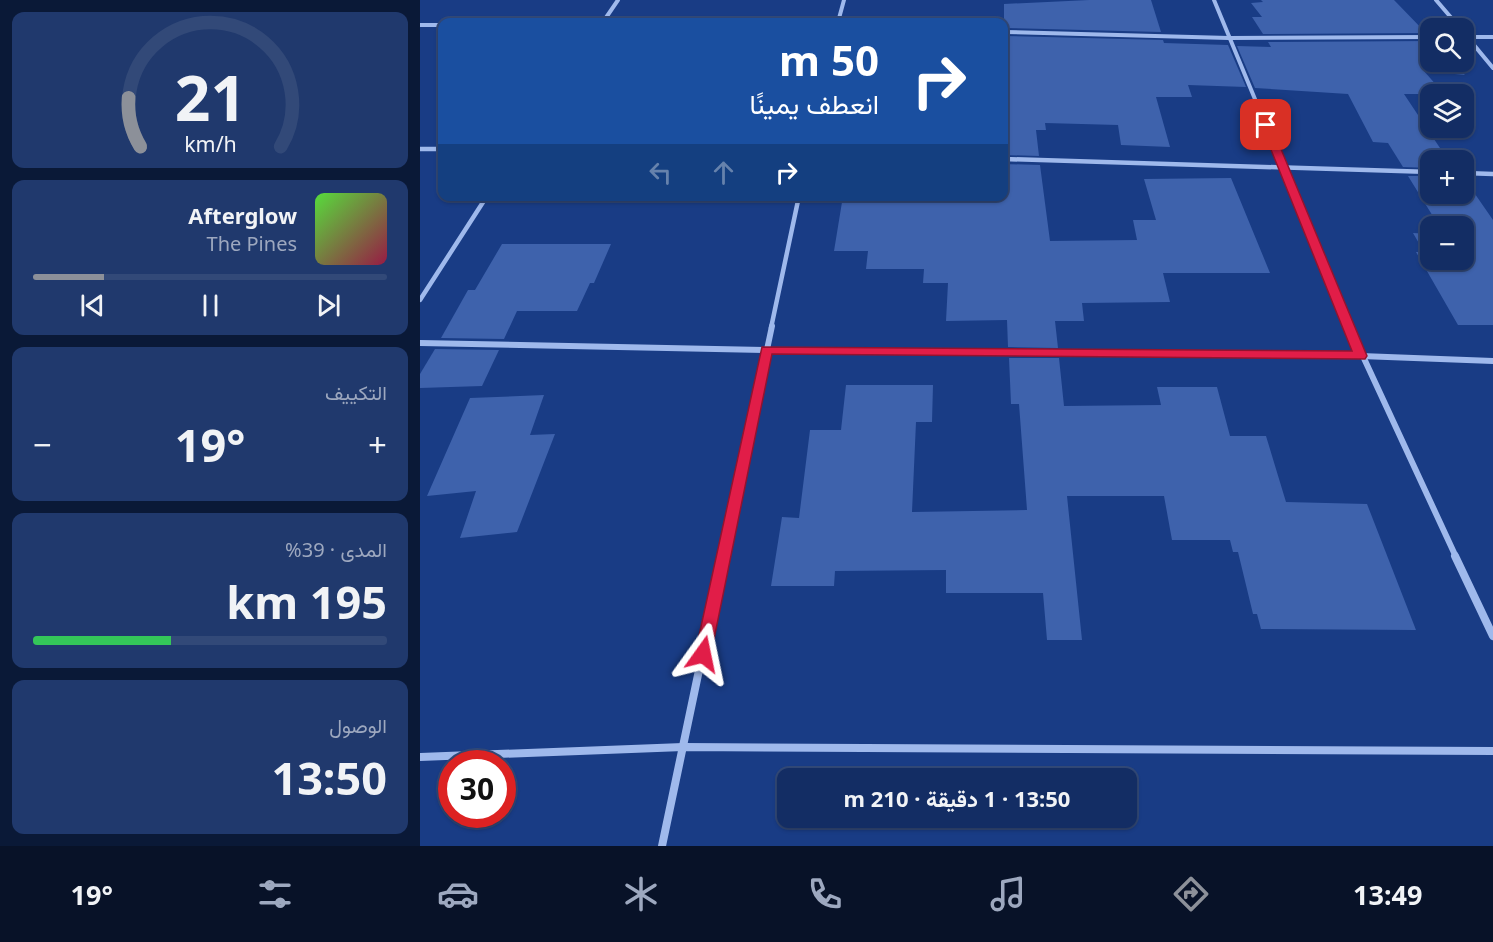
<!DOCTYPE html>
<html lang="ar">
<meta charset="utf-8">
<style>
body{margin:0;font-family:"Noto Sans",Vazirmatn,sans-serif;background:#20396d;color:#f1f3f6;direction:rtl;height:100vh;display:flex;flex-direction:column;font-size:22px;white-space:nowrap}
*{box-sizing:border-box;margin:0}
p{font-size:20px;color:#9da8bf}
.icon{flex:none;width:33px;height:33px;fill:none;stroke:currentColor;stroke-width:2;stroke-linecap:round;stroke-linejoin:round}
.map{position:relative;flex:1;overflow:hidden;direction:ltr}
.sheet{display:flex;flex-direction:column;gap:12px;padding:12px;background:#0a1937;width:420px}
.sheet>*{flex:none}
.banner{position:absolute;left:18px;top:18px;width:570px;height:183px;border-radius:12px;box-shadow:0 2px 4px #0004,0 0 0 2px #324978;direction:rtl;background:#1a4fa0;color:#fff;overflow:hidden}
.controls{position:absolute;left:1000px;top:18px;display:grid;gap:12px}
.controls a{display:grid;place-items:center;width:54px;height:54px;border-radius:12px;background:#132d64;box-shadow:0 2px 4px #0004,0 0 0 2px #324978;font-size:30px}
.speed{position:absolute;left:18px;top:750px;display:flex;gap:12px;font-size:30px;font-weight:700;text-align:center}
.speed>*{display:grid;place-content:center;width:78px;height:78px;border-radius:50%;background:#132d64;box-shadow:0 2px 4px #0004,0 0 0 2px #324978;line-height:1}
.speed .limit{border:9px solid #d22;background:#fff;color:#111}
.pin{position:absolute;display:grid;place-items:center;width:51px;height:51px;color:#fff;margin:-26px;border-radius:12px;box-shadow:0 3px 9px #0006}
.me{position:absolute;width:66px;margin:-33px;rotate:12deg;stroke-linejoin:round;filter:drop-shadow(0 0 4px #0008)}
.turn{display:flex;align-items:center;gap:21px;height:126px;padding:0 30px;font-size:27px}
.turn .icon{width:78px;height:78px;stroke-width:2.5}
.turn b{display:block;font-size:42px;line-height:51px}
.lanes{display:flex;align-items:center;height:57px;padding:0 30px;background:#0003;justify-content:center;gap:30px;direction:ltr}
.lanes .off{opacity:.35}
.big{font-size:45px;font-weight:700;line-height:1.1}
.sheet .card{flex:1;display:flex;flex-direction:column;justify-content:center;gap:9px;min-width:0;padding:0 21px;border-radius:12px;background:#20396d}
.sheet .dial{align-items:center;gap:0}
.dial svg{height:156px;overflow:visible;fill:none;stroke:#324978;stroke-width:7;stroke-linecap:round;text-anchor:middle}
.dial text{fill:#f1f3f6;stroke:none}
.song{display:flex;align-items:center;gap:18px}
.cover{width:72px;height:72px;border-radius:9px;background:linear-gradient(135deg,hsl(110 70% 55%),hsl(340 70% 35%))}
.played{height:6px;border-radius:3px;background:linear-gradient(90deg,#8c9099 20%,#324978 20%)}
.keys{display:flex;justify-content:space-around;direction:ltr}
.heat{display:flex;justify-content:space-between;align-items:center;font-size:33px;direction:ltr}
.charge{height:9px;border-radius:4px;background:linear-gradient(90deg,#34c759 39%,#324978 0)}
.trip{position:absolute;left:357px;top:768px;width:360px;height:60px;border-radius:12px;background:#132d64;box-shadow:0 2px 4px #0004,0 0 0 2px #324978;font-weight:700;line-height:60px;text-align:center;direction:rtl}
.tabs{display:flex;height:96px;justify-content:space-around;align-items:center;background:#081228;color:#9da8bf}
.tabs .icon{width:42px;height:42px}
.tabs .current{color:#8c9099}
.tabs b{font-size:27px;color:#f1f3f6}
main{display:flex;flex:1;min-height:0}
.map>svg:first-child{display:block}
.building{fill:#3e62ac}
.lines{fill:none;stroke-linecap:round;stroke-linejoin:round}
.street-far3{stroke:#9fb9ec;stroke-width:4}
.street-far2{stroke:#9fb9ec;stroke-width:4.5}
.street-far1{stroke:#9fb9ec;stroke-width:6}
.street{stroke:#9fb9ec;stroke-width:8}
.route{fill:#e11d48;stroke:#92132f;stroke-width:1.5}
</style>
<main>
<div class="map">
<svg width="1073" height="846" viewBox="0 0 1073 846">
<rect width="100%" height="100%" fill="#193c85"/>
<!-- building -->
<g class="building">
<path d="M669 0H731L741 32 584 28V4Z"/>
<path d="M841 0H974L1006 33 843 34 832 17H842L831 3 843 2Z"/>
<path d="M584 36 743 40 744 43 808 45 826 87 768 85 772 97H736L750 147 701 145 698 125 625 123 626 130H616L619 156 584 155Z"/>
<path d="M1011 41V62H1032L1045 75 1004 71 1024 94H984L1028 160H1011V168L983 167 968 143 953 142 928 94 835 88 817 46 851 47 848 42Z"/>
<path d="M584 164 620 165 630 241 717 240 713 220H736L724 179 811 178 850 273H743L750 302 662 303 664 321H635L638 348 588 347 587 320 526 321 528 283H503L504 269H446L448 251H414L423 196H584Z"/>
<path d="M988 176H1011V194H1044V181H1046L1073 220V325H1038L996 252H1004L993 233 1011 234V260H1044V226H1019Z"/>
<path d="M82 244H191L174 283H170L157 311H97L84 339 21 338 48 290H55Z"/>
<path d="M15 349 79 350 62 386 0 388V374Z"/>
<path d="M589 358H639L644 406 741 405 737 387H797L810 436H846L866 502 947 504 996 630 841 629 837 614H833L818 552H813L810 540H752L744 496H647L662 640H627L623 593H526V570L415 571 414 586H351L362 517 379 518 390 430H421L426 385H513L512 422H496L492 512 607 510 599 404H591Z"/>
<path d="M124 395 110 435 135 434 97 532 40 538 56 491 7 496 50 398Z"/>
</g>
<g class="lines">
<!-- street-far3 -->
<g class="street-far3">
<path d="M794 0 854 145"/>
<path d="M1016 0 1040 28"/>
<path d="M183 22 198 0"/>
<path d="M418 22 424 0"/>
<path d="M0 25H22"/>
<path d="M584 32 809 38 1011 37"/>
<path d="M1044 33 1073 68"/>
<path d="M1047 37H1073"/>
</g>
<!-- street-far2 -->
<g class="street-far2">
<path d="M853 144 929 328"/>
<path d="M0 149H22"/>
<path d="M584 159 1011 172"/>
<path d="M1044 173 1073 174"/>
<path d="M0 300 67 196"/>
<path d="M351 328 379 196"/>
</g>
<!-- street-far1 -->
<g class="street-far1">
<path d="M929 326 1036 557"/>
<path d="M0 343 347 350 941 356 1073 361"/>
<path d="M303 557 352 326"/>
</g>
<!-- street -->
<g class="street">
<path d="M1035 556 1073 636"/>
<path d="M0 757 263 747 1073 751"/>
<path d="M242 846 303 556"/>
</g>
</g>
<!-- route -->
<path class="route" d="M846 122 851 125 947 356 945 359 352 354 291 654 289 659 283 662 277 659 275 654 342 347 932 351 841 125Z"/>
</svg>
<div class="controls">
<a><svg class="icon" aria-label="search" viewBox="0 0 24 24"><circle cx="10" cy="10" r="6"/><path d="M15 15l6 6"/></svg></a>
<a><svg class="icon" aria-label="layers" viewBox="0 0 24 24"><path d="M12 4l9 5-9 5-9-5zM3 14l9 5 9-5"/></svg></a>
<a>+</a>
<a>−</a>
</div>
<div class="speed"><div class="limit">30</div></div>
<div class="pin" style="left:846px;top:125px;background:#d93025"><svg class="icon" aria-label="arrive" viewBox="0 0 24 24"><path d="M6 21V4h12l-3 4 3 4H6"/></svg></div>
<svg class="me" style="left:283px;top:654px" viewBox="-20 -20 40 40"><path d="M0-17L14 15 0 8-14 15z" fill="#e11d48" stroke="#fff" stroke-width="4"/></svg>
<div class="trip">13:50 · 1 دقيقة · 210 m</div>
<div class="banner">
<div class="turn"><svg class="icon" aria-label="right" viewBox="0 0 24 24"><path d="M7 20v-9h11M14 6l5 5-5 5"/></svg><div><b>50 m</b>انعطف يمينًا</div></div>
<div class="lanes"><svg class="icon off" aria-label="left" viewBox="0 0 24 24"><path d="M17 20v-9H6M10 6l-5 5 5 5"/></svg><svg class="icon off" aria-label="ahead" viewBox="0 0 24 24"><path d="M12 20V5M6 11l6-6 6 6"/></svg><svg class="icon" aria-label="right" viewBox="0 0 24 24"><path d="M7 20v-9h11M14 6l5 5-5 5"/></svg></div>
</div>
</div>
<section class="sheet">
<div class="card dial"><svg viewBox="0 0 100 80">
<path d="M14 69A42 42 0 1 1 86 69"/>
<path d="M14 69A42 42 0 0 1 8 44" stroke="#8c9099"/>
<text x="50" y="56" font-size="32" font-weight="700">21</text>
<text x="50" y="72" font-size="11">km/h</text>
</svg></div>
<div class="card">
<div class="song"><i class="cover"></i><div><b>Afterglow</b><p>The Pines</p></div></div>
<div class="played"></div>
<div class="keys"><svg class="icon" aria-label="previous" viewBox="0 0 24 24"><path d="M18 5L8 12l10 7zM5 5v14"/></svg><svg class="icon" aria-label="pause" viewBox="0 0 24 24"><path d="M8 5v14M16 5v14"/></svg><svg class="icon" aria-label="next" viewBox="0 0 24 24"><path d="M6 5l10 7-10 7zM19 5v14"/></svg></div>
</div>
<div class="card"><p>التكييف</p>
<div class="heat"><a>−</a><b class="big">19°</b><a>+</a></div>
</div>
<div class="card"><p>المدى · 39%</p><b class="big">195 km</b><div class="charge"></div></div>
<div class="card"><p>الوصول</p><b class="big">13:50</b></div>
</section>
</main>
<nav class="tabs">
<b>13:49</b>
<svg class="icon current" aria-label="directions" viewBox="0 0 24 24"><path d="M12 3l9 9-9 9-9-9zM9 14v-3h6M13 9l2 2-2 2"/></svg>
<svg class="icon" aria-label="music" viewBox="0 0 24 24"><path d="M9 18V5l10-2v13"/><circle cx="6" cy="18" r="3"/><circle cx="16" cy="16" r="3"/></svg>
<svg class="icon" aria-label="phone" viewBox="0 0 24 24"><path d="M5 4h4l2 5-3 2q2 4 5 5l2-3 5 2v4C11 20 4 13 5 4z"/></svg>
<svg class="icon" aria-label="climate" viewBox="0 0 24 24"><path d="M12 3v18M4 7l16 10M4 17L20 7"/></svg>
<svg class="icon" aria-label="car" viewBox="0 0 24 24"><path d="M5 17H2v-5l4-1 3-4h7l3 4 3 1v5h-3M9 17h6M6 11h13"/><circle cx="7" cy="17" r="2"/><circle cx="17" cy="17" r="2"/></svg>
<svg class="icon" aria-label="filters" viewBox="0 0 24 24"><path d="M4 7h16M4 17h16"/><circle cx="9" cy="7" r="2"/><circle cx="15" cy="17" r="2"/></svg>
<b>19°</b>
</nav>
